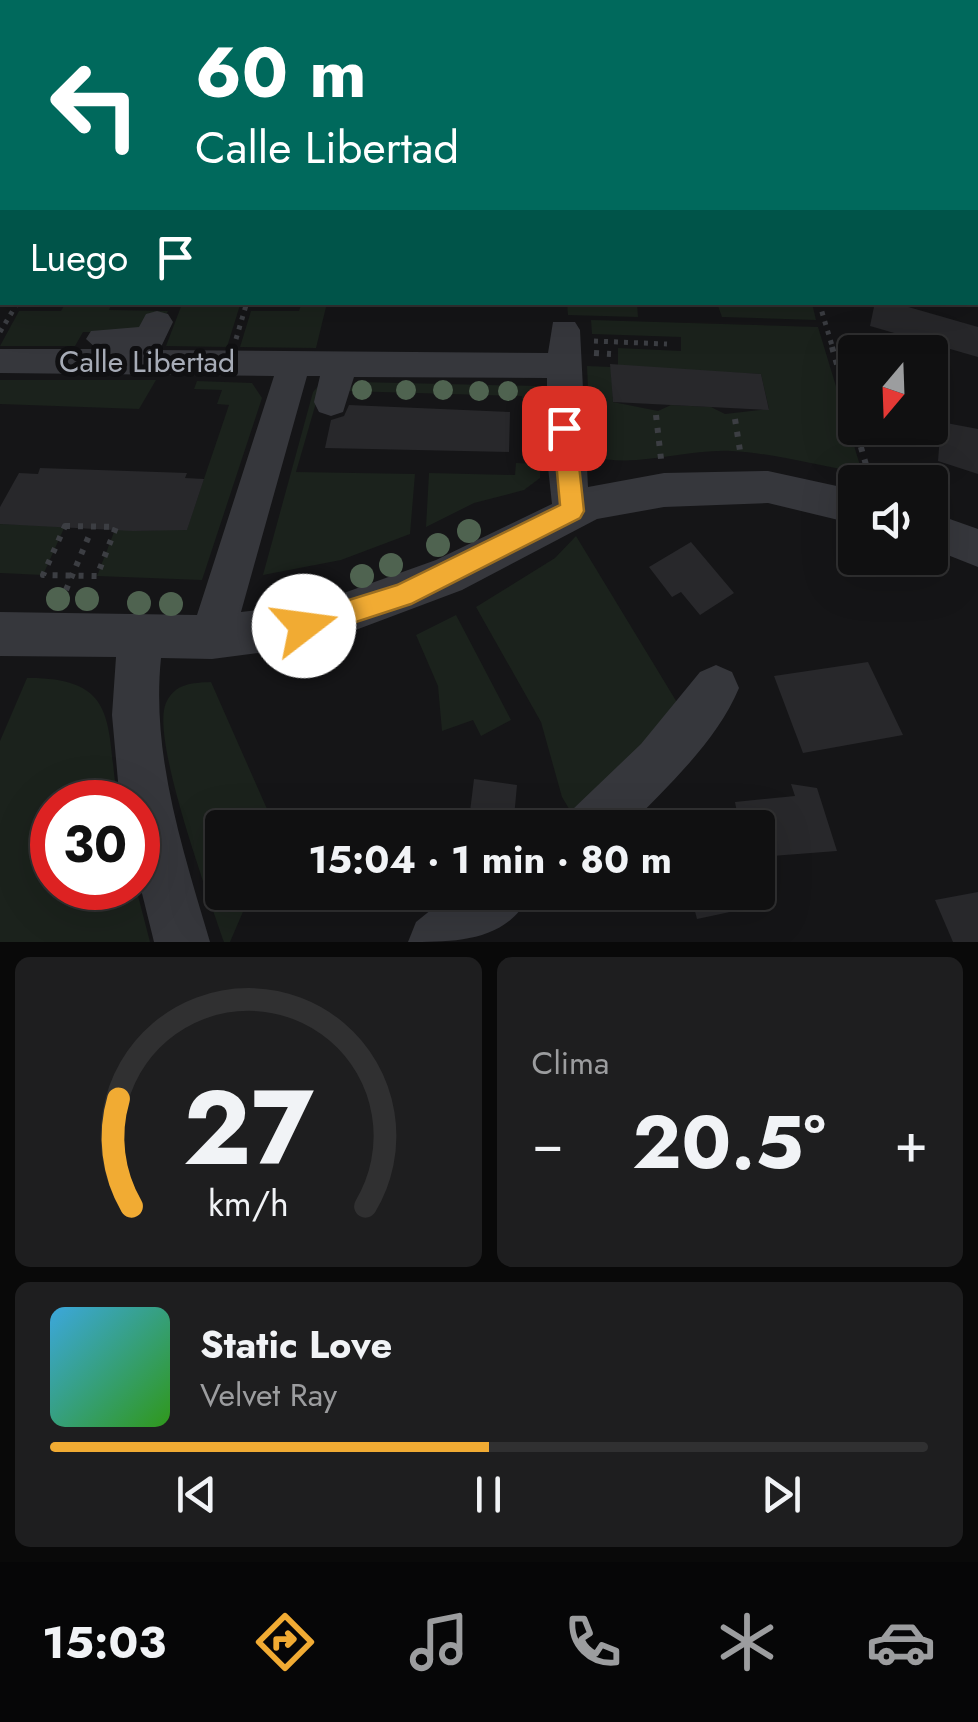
<!DOCTYPE html>
<html lang="es">
<meta charset="utf-8">
<style>
body{margin:0;font-family:Jost,sans-serif;background:#1e1e1f;color:#f1f3f6;height:100vh;display:flex;flex-direction:column;font-size:38px;white-space:nowrap}
*{box-sizing:border-box;margin:0}
p{font-size:32px;color:#9c9d9f}
.icon{flex:none;width:55px;height:55px;fill:none;stroke:currentColor;stroke-width:2;stroke-linecap:round;stroke-linejoin:round}
.map{position:relative;height:942px;overflow:hidden}
.sheet{display:flex;flex-direction:column;gap:15px;padding:15px;background:#090909;flex:1}
.sheet>*{flex:none}
.guide{position:absolute;left:0px;top:0px;width:980px;height:305px;box-shadow:0 10px 40px #0002,0 0 0 2px #303031;background:#00695c;color:#fff;overflow:hidden}
.needle{width:65px;rotate:199deg}
.buttons{position:absolute;left:838px;top:335px;display:grid;gap:20px}
.buttons a{display:grid;place-items:center;width:110px;height:110px;border-radius:10px;background:#101011;box-shadow:0 10px 40px #0002,0 0 0 2px #303031;font-size:50px}
.speed{position:absolute;left:30px;top:780px;display:flex;gap:20px;font-size:50px;font-weight:700;text-align:center}
.speed>*{display:grid;place-content:center;width:130px;height:130px;border-radius:50%;background:#101011;box-shadow:0 10px 40px #0002,0 0 0 2px #303031;line-height:1}
.speed .limit{border:15px solid #d22;background:#fff;color:#111}
.pin{position:absolute;display:grid;place-items:center;width:85px;height:85px;color:#fff;margin:-42px;border-radius:20px;box-shadow:0 5px 15px #0006}
.me{position:absolute;width:110px;margin:-55px;rotate:75deg;stroke-linejoin:round;filter:drop-shadow(0 0 8px #0008)}
.turn{display:flex;align-items:center;gap:35px;height:210px;padding:0 30px;font-size:45px}
.turn .icon{width:130px;height:130px;stroke-width:2.5}
.turn b{display:block;font-size:70px;line-height:85px}
.then{display:flex;align-items:center;height:95px;padding:0 30px;background:#0003;gap:20px;font-size:38px}
.big{font-size:75px;font-weight:700;line-height:1.1}
.sheet .tile{flex:1;display:flex;flex-direction:column;justify-content:center;gap:15px;min-width:0;padding:0 35px;border-radius:15px;background:#1e1e1f}
.sheet .dial{align-items:center;gap:0}
.dial svg{height:260px;overflow:visible;fill:none;stroke:#303031;stroke-width:7;stroke-linecap:round;text-anchor:middle}
.dial text{fill:#f1f3f6;stroke:none}
.song{display:flex;align-items:center;gap:30px}
.cover{width:120px;height:120px;border-radius:15px;background:linear-gradient(135deg,hsl(200 70% 55%),hsl(110 70% 35%))}
.played{height:10px;border-radius:5px;background:linear-gradient(90deg,#f1ab33 50%,#303031 50%)}
.keys{display:flex;justify-content:space-around;direction:ltr}
.heat{display:flex;justify-content:space-between;align-items:center;font-size:55px;direction:ltr}
.sheet .tiles{flex:1;display:grid;gap:15px;grid-template-columns:1fr 1fr}
.tile:last-child{grid-column:span 2}
.trip{position:absolute;left:205px;top:810px;width:570px;height:100px;border-radius:10px;background:#101011;box-shadow:0 10px 40px #0002,0 0 0 2px #303031;font-weight:700;line-height:100px;text-align:center}
.menu{display:flex;height:160px;justify-content:space-around;align-items:center;background:#060607;color:#9c9d9f}
.menu .icon{width:70px;height:70px}
.menu .current{color:#f1ab33}
.menu b{font-size:45px;color:#f1f3f6}
.map>svg:first-child{display:block}
.green{fill:#1b221c}
.building{fill:#28282b}
.lines{fill:none;stroke-linecap:round;stroke-linejoin:round}
.path-far1{stroke:#3c3e43;stroke-width:5;stroke-dasharray:4 6;stroke-linecap:butt}
.path{stroke:#3c3e43;stroke-width:6;stroke-dasharray:5 8;stroke-linecap:butt}
.minor{fill:#36373c;fill-rule:evenodd}
.major{fill:#52545b;fill-rule:evenodd}
.tree{fill:#4f6350}
.route{fill:#f1ab33;stroke:#9d6f21;stroke-width:2.5}
.labels{text-anchor:middle;stroke-width:10;stroke-linejoin:round;paint-order:stroke}
.street-label{font-size:30px;fill:#a7acb7;stroke:#101012}
</style>
<div class="map">
<svg width="978" height="942" viewBox="0 0 978 942">
<rect width="100%" height="100%" fill="#151517"/>
<!-- green -->
<g class="green">
<path d="M0 0H978V165V2H2L0 147Z"/>
<path d="M66 302 112 303 109 310 168 311C155 341 110 332 83 332L75 346H0L19 311H61Z"/>
<path d="M302 302 327 303 316 348 240 347 251 311H299Z"/>
<path d="M233 303 240 305 227 347 166 346 182 304Z"/>
<path d="M567 303H637L638 317 568 315Z"/>
<path d="M717 303H812L816 320 722 317Z"/>
<path d="M591 320 818 327 862 472C818 467 776 453 731 451 685 449 634 469 591 456L587 366 611 367 613 402 658 411 671 405 711 407 725 414 769 409 761 374 618 367V348L681 351V337L592 334Z"/>
<path d="M0 380H156L139 409 0 404Z"/>
<path d="M197 381 252 383 262 398 202 580 97 576 116 527 133 531 187 529 229 405 217 404 222 390 194 389Z"/>
<path d="M322 382 296 472 415 474 410 534 341 560 263 575 313 392Z"/>
<path d="M358 382 538 386 542 391 540 452 529 451 530 414 523 413 522 396 347 391Z"/>
<path d="M516 463 540 464V478L524 490 474 503 426 527 429 473 515 475Z"/>
<path d="M0 524 65 526 43 575 0 573Z"/>
<path d="M576 536 681 709 574 817 562 797 541 722 476 607 555 558Z"/>
<path d="M456 615 511 720 481 736 473 720 442 731 438 686 416 635Z"/>
<path d="M27 678C123 677 105 729 118 802H52V888H136L150 942H0V741Z"/>
<path d="M211 682 275 827 222 828V892L251 893 230 942H224C210 900 150 738 166 703 175 683 192 683 211 682Z"/>
</g>
<!-- building -->
<g class="building">
<path d="M875 302H891L978 327V357L870 326Z"/>
<path d="M610 364 761 374 769 410 613 402Z"/>
<path d="M349 405 510 412 509 452 325 448 331 420 344 416Z"/>
<path d="M941 422 978 429V474L938 461Z"/>
<path d="M40 468 187 473 185 478 204 479 187 530 133 531 0 524V507L19 473 38 474Z"/>
<path d="M691 542 734 593 700 615 681 592 672 597 649 567Z"/>
<path d="M868 662 903 735 803 753 774 676Z"/>
<path d="M474 779 517 785 513 828H468Z"/>
<path d="M791 784 817 788 837 851 758 857V828H740L735 802 795 796Z"/>
<path d="M690 892H767L768 904 697 919Z"/>
<path d="M978 892V942H953L935 900Z"/>
</g>
<g class="lines">
<!-- path-far1 -->
<g class="path-far1">
<path d="M819 302 833 349"/>
<path d="M0 332 18 302"/>
<path d="M236 339 247 302"/>
<path d="M594 341 667 344"/>
</g>
<!-- path -->
<g class="path">
<path d="M832 347 871 482"/>
<path d="M594 353 611 354"/>
<path d="M656 415 661 459"/>
<path d="M735 419 741 457"/>
<path d="M65 526 116 527 97 576 43 575Z"/>
<path d="M66 590 91 531"/>
</g>
<!-- minor -->
<g class="minor">
<path d="M157 311 168 314 173 322 161 347 153 350 548 353 553 322H575L580 330 588 487 664 473 768 471 855 490V524L768 503 664 507 597 519 462 590 313 646 212 659 161 658C151 755 183 850 210 942H154L138 877V802H121L119 792 112 715 116 657 0 656V612L197 615 274 376 0 373V349H97L86 339 91 331 139 327 146 314ZM307 376H320L314 402 319 412 331 416 343 412 354 377 547 378V458L552 504 436 560 313 604 241 612Z"/>
<path d="M930 512 978 529V567L930 548Z"/>
<path d="M716 665 732 672 739 688C717 741 667 787 627 828H565L572 810 641 744 700 672Z"/>
<path d="M453 892H531C509 942 456 942 408 942L416 922Z"/>
</g>
<!-- major -->
<path class="major" d="M0 180 2 181V200H0Z"/>
</g>
<!-- trees -->
<g class="tree">
<circle cx="362" cy="390" r="10"/>
<circle cx="406" cy="390" r="10"/>
<circle cx="443" cy="390" r="10"/>
<circle cx="479" cy="391" r="10"/>
<circle cx="508" cy="391" r="10"/>
<circle cx="469" cy="531" r="12"/>
<circle cx="438" cy="545" r="12"/>
<circle cx="391" cy="565" r="12"/>
<circle cx="362" cy="576" r="12"/>
<circle cx="314" cy="590" r="12"/>
<circle cx="58" cy="599" r="12"/>
<circle cx="87" cy="599" r="12"/>
<circle cx="139" cy="603" r="12"/>
<circle cx="171" cy="604" r="12"/>
</g>
<!-- route -->
<path class="route" d="M564 419 575 428 584 511 580 518 411 604 304 639 294 635 291 626 294 617 397 585 560 505 553 428Z"/>
<g class="labels">
<!-- street labels -->
<g class="street-label">
<text x="147" y="372">Calle Libertad</text>
</g>
</g>
</svg>
<div class="buttons">
<a><svg class="needle" viewBox="-14 -14 28 28"><path d="M0-13l5 13h-10z" fill="#e53935"/><path d="M0 13l5-13h-10z" fill="#9c9d9f"/></svg></a>
<a><svg class="icon" aria-label="sound" viewBox="0 0 24 24"><path d="M4 9h4l5-4v14l-5-4H4zM17 9q2 3 0 6"/></svg></a>
</div>
<div class="speed"><div class="limit">30</div></div>
<div class="pin" style="left:564px;top:428px;background:#d93025"><svg class="icon" aria-label="arrive" viewBox="0 0 24 24"><path d="M6 21V4h12l-3 4 3 4H6"/></svg></div>
<svg class="me" style="left:304px;top:626px" viewBox="-20 -20 40 40"><circle r="19" fill="#fff"/><path d="M0-13L10 11 0 6-10 11z" fill="#f1ab33"/></svg>
<div class="trip">15:04 · 1 min · 80 m</div>
<div class="guide">
<div class="turn"><svg class="icon" aria-label="left" viewBox="0 0 24 24"><path d="M17 20v-9H6M10 6l-5 5 5 5"/></svg><div><b>60 m</b>Calle Libertad</div></div>
<div class="then">Luego<svg class="icon" aria-label="arrive" viewBox="0 0 24 24"><path d="M6 21V4h12l-3 4 3 4H6"/></svg></div>
</div>
</div>
<section class="sheet">
<div class="tiles">
<div class="tile dial"><svg viewBox="0 0 100 80">
<path d="M14 69A42 42 0 1 1 86 69"/>
<path d="M14 69A42 42 0 0 1 10 36" stroke="#f1ab33"/>
<text x="50" y="56" font-size="32" font-weight="700">27</text>
<text x="50" y="72" font-size="11">km/h</text>
</svg></div>
<div class="tile"><p>Clima</p>
<div class="heat"><a>−</a><b class="big">20.5°</b><a>+</a></div>
</div>
<div class="tile">
<div class="song"><i class="cover"></i><div><b>Static Love</b><p>Velvet Ray</p></div></div>
<div class="played"></div>
<div class="keys"><svg class="icon" aria-label="previous" viewBox="0 0 24 24"><path d="M18 5L8 12l10 7zM5 5v14"/></svg><svg class="icon" aria-label="pause" viewBox="0 0 24 24"><path d="M8 5v14M16 5v14"/></svg><svg class="icon" aria-label="next" viewBox="0 0 24 24"><path d="M6 5l10 7-10 7zM19 5v14"/></svg></div>
</div>
</div>
</section>
<nav class="menu">
<b>15:03</b>
<svg class="icon current" aria-label="directions" viewBox="0 0 24 24"><path d="M12 3l9 9-9 9-9-9zM9 14v-3h6M13 9l2 2-2 2"/></svg>
<svg class="icon" aria-label="music" viewBox="0 0 24 24"><path d="M9 18V5l10-2v13"/><circle cx="6" cy="18" r="3"/><circle cx="16" cy="16" r="3"/></svg>
<svg class="icon" aria-label="phone" viewBox="0 0 24 24"><path d="M5 4h4l2 5-3 2q2 4 5 5l2-3 5 2v4C11 20 4 13 5 4z"/></svg>
<svg class="icon" aria-label="climate" viewBox="0 0 24 24"><path d="M12 3v18M4 7l16 10M4 17L20 7"/></svg>
<svg class="icon" aria-label="car" viewBox="0 0 24 24"><path d="M5 17H2v-5l4-1 3-4h7l3 4 3 1v5h-3M9 17h6M6 11h13"/><circle cx="7" cy="17" r="2"/><circle cx="17" cy="17" r="2"/></svg>
</nav>
